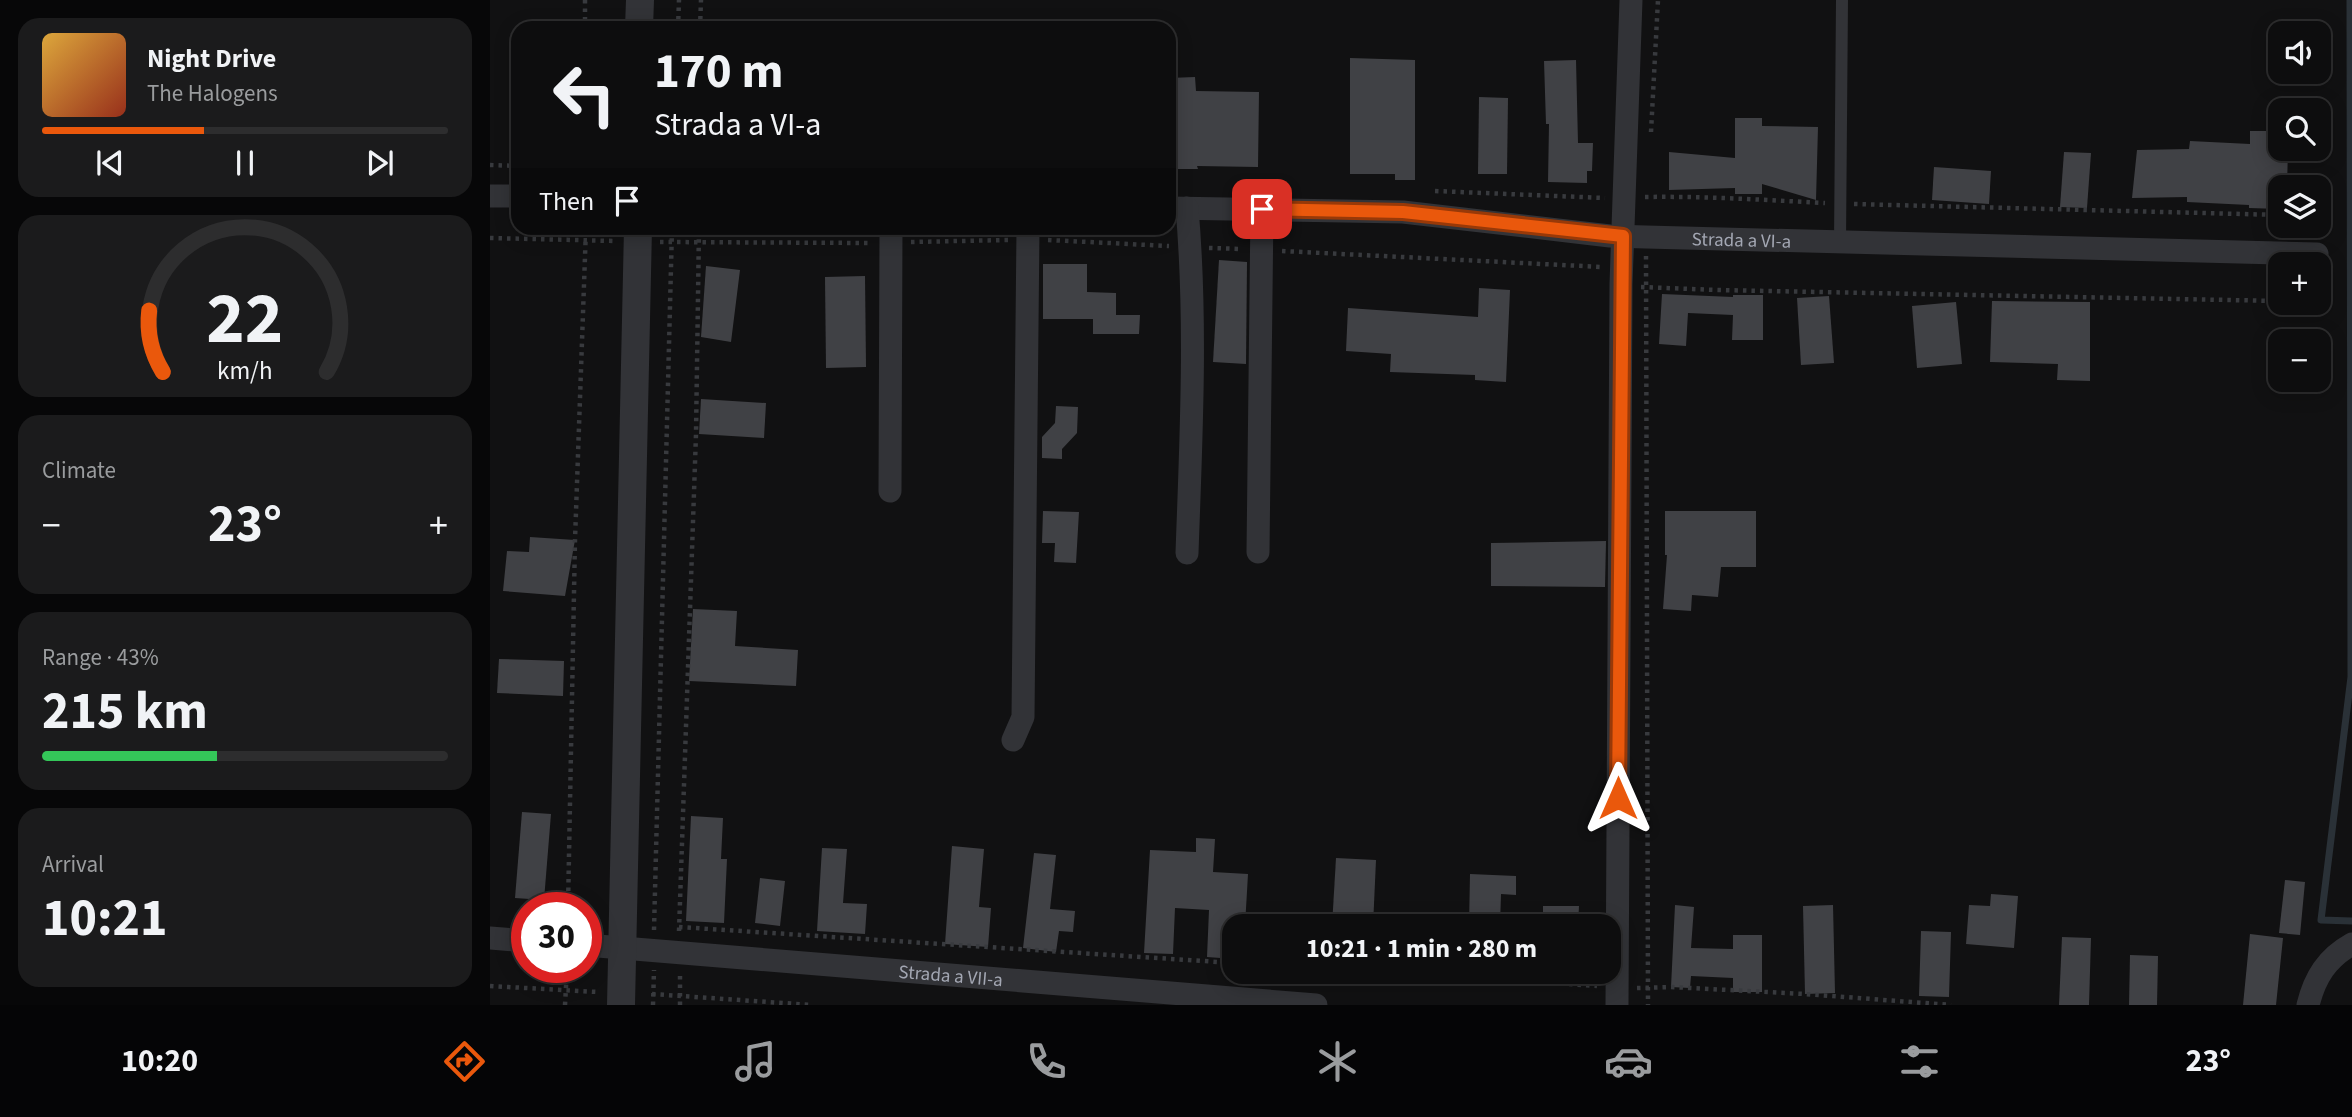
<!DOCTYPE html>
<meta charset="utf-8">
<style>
body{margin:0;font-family:"Source Sans 3",sans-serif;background:#1b1b1c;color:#f1f3f6;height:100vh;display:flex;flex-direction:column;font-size:26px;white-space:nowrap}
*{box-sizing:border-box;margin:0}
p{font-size:23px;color:#9a9c9e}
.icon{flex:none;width:38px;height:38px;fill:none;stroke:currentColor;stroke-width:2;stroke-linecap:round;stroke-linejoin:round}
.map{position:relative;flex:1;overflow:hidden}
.panel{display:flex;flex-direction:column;gap:18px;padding:18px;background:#070708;width:490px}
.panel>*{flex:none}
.banner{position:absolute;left:21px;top:21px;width:665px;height:214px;border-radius:21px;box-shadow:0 4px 18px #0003,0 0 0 2px #2d2d2e;background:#0d0d0e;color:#f1f3f6;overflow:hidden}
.controls{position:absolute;left:1778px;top:21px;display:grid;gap:14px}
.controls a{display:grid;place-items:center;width:63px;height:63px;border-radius:14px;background:#0d0d0e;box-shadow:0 4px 18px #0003,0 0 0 2px #2d2d2e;font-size:35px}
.speed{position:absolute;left:21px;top:892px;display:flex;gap:14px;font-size:35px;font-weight:700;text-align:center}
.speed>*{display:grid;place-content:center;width:91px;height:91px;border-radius:50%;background:#0d0d0e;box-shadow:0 4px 18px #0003,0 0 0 2px #2d2d2e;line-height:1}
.speed .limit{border:10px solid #d22;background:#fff;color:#111}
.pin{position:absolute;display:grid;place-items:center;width:60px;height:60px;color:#fff;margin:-30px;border-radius:14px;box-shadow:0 4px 10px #0006}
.me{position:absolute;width:77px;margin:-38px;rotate:0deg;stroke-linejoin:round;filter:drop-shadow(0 0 5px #0008)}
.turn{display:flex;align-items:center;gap:24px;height:147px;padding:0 28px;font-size:32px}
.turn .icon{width:91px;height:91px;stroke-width:2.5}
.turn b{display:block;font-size:49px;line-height:60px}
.then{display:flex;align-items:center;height:66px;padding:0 28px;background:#0003;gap:14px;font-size:26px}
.big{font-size:52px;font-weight:700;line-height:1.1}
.panel .widget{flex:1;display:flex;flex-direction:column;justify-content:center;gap:10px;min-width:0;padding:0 24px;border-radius:21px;background:#1b1b1c}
.panel .dial{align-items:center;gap:0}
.dial svg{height:182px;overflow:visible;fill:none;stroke:#2d2d2e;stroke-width:7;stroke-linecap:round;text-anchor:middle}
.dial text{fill:#f1f3f6;stroke:none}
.song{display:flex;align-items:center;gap:21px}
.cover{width:84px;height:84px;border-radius:10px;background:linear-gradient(135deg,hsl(40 70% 55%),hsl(10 70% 35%))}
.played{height:7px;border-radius:4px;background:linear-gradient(90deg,#ea580c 40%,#2d2d2e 40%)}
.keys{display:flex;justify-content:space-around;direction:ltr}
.heat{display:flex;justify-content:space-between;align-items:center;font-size:38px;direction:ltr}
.charge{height:10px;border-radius:5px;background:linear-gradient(90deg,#34c759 43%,#2d2d2e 0)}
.trip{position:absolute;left:732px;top:914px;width:399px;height:70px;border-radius:21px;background:#0d0d0e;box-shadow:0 4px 18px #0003,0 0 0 2px #2d2d2e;font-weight:700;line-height:70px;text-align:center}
.tab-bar{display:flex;height:112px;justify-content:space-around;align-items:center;background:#050506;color:#9a9c9e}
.tab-bar .icon{width:49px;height:49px}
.tab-bar .selected{color:#ea580c}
.tab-bar b{font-size:32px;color:#f1f3f6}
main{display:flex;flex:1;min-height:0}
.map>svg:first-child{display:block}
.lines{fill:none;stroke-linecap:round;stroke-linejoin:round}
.stream{stroke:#2a3137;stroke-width:7}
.building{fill:#404145}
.path{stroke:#383a3e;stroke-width:4.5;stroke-dasharray:3.5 5;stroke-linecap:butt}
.service{stroke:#323337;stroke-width:12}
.minor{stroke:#323337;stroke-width:23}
.tertiary{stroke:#323337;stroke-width:28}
.route-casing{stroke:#983908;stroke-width:18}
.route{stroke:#ea580c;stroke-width:12}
.labels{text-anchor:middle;stroke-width:7;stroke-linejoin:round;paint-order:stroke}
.street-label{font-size:19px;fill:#a3a7b3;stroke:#0c0c0d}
</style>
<main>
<section class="panel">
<div class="widget">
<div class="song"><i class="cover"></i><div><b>Night Drive</b><p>The Halogens</p></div></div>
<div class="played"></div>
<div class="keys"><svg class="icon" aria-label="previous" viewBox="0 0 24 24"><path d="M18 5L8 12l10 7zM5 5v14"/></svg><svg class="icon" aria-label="pause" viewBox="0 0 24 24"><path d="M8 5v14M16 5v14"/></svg><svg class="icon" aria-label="next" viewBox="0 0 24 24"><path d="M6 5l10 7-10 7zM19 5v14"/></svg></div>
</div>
<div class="widget dial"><svg viewBox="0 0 100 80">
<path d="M14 69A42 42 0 1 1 86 69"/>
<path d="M14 69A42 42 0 0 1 8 42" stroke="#ea580c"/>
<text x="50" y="56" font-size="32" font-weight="700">22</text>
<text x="50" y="72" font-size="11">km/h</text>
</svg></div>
<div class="widget"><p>Climate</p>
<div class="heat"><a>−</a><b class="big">23°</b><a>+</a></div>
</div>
<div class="widget"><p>Range · 43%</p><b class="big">215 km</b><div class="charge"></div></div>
<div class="widget"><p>Arrival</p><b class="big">10:21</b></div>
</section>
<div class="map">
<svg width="1862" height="1005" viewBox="0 0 1862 1005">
<rect width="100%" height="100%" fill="#111112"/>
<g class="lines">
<!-- stream -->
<path class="stream" d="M1860 0 1861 677 1831 920 1862 921"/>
</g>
<!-- building -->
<g class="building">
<path d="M860 58 925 60V180H905V174H860Z"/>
<path d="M1086 60 1088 143H1103L1102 171H1097V183L1058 182 1059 124H1056L1054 61Z"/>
<path d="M705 77 706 91 769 92 768 167 707 166 708 169H679V78Z"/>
<path d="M989 97 1018 98 1017 174H988Z"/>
<path d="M1245 118H1272V126L1328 127 1326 200 1272 184V194H1245V188L1179 190V152L1245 158Z"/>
<path d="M1760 131H1790V149H1798L1797 187H1790V209L1759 208V205L1697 202V197L1642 198 1647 150 1699 149 1700 141 1760 144Z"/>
<path d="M1574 152 1601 153 1597 208 1570 207Z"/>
<path d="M1444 167 1501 171 1499 204 1442 200Z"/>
<path d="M729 260 757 262 756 364 723 362Z"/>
<path d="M553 264H597V292L626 293V315H650L649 334H603V319H553Z"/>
<path d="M216 266 250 270 241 342 211 337Z"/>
<path d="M375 276 376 367 336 368 335 277Z"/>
<path d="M989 288 1020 290 1016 382 985 380V375L900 372 901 354 856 351 858 308 988 317Z"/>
<path d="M1172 294 1243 297V295H1273V340H1242L1243 315 1198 313 1196 346 1169 344Z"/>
<path d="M1339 296 1344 363 1311 365 1307 298Z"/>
<path d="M1502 301 1600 302V381L1567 380 1568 364 1500 362Z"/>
<path d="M1466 302 1472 364 1427 368 1422 306Z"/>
<path d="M211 399 276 403 274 438 209 434Z"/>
<path d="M566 406 588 407 587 433 572 449V459L552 458V437L565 423Z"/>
<path d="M553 511 589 512 586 563 564 562 565 543H552Z"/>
<path d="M1175 511H1266V567H1231L1228 597 1202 595 1201 611 1173 609 1177 555H1175Z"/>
<path d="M40 537 85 540 75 596 13 591 17 551 39 552Z"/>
<path d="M1116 541 1115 587 1001 586V543Z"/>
<path d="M203 609 247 611 245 646 308 650 306 686 199 681Z"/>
<path d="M9 659 74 661 73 696 7 693Z"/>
<path d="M32 812 61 814 54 900 25 898Z"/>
<path d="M201 816 233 818 231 859H237L234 923 196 921Z"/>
<path d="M706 838 725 839 723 872 758 874 755 926H744V959L717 957 719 910 685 908 683 954 654 953 660 850 706 852Z"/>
<path d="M462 846 494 849 489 907 501 908 498 947 455 944Z"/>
<path d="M332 848 357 849 353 903 377 904 375 934 327 931Z"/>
<path d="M544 853 566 855 560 909 585 911 583 932 569 931 566 952 533 948Z"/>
<path d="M846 858 886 860 883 926H842Z"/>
<path d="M980 874 1026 876V895L1011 894 1010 926H979Z"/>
<path d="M270 878 295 881 290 926 265 923Z"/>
<path d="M1795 880 1815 882 1810 935 1789 933Z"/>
<path d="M1501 894 1528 896 1524 948 1476 944 1479 905 1500 906Z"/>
<path d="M1185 905 1204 907 1201 948 1243 949V935H1272V992H1243V978L1201 976 1200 988 1181 987Z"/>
<path d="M1343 905 1345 993 1315 994 1313 906Z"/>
<path d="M1053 906H1089L1088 926H1053Z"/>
<path d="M1431 931 1461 932 1459 997 1429 996Z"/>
<path d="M1760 934 1793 938 1786 1005H1753Z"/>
<path d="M1572 937 1601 938 1599 1005H1569Z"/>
<path d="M1640 955 1668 956 1667 1005H1639Z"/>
</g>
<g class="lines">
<!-- path -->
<g class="path">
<path d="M95 0V28"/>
<path d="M188 28 189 0"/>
<path d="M210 28 211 0"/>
<path d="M1161 132 1168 0"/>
<path d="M0 165 28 166"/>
<path d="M945 191 1115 198"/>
<path d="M1155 197C1215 196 1275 200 1335 203"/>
<path d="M1364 204 1790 215"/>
<path d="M0 238 126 241"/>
<path d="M558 240 679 246"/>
<path d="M170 242 381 243"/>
<path d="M421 242 518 240"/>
<path d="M719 248 752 249"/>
<path d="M792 251 1112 267"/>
<path d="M1156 256 1158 1005"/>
<path d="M1151 287 1227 290 1790 301"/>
<path d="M78 908 85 540 96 228"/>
<path d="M189 927 744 963"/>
<path d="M164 930 182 228"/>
<path d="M189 931 206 434 209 228"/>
<path d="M884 971 1107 986"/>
<path d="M0 986 108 992"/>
<path d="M1147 988 1181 987 1315 994 1461 1005"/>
<path d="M162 994 322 1005"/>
<path d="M75 1005 77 968"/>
<path d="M163 1005 164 970"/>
<path d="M190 1005V974"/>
</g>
<!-- service -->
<path class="service" d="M1350 242 1352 0"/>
<!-- minor -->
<g class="minor">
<path d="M0 196H28"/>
<path id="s1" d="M679 208 913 212 1120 236 1156 237 1827 254"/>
<path d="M697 208C707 323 701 439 697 553"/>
<path d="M400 491 401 228"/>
<path d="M768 552 772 209"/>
<path d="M523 740 533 717 538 228"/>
<path d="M0 938 37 941"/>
<path id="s2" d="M96 945 826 1005"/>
<path d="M1127 1005 1131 284 1141 0"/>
<path d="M1818 1005C1825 977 1837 958 1862 944"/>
</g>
<!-- tertiary -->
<g class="tertiary">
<path d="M149 28 150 0"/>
<path d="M131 1005 148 228"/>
</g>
</g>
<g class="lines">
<defs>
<path id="route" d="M772 209 913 212 1133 236 1128 798"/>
</defs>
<!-- route casing -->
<use href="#route" class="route-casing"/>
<!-- route -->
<use href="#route" class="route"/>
</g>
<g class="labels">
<!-- street labels -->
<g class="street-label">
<text dy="7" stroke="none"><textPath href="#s1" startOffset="574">Strada a VI-a</textPath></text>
<text dy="7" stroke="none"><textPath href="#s2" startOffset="366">Strada a VII-a</textPath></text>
</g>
</g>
</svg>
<div class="controls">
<a><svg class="icon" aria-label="sound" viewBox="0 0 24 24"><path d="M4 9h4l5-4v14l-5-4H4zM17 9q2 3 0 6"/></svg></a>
<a><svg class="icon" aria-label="search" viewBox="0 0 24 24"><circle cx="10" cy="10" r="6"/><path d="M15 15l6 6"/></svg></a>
<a><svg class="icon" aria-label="layers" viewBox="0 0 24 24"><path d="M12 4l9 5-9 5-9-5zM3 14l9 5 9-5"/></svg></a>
<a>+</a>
<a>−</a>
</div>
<div class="speed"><div class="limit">30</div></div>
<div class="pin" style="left:772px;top:209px;background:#d93025"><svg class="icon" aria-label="arrive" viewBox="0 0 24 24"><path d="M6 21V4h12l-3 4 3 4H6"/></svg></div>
<svg class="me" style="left:1128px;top:798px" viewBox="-20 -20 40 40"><path d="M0-17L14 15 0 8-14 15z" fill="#ea580c" stroke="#fff" stroke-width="4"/></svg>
<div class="trip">10:21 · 1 min · 280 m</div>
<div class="banner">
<div class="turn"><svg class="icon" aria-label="left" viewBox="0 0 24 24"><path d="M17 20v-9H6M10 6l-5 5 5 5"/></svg><div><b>170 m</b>Strada a VI-a</div></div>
<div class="then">Then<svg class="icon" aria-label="arrive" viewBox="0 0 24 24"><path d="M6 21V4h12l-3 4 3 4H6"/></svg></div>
</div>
</div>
</main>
<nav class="tab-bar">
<b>10:20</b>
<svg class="icon selected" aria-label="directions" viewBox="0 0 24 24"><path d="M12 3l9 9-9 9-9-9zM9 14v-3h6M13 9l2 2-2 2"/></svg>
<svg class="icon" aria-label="music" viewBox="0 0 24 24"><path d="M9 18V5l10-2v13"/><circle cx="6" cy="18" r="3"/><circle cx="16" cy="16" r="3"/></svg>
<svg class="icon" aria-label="phone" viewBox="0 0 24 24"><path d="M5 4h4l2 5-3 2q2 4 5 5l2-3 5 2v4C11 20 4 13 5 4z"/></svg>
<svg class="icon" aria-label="climate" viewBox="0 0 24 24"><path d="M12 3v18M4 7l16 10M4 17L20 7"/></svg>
<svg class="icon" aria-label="car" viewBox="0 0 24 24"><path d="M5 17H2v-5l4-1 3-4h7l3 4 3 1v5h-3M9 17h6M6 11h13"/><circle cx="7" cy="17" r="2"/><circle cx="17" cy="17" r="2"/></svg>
<svg class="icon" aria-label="filters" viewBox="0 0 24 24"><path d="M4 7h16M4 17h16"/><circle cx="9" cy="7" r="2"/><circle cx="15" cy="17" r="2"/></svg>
<b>23°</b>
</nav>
